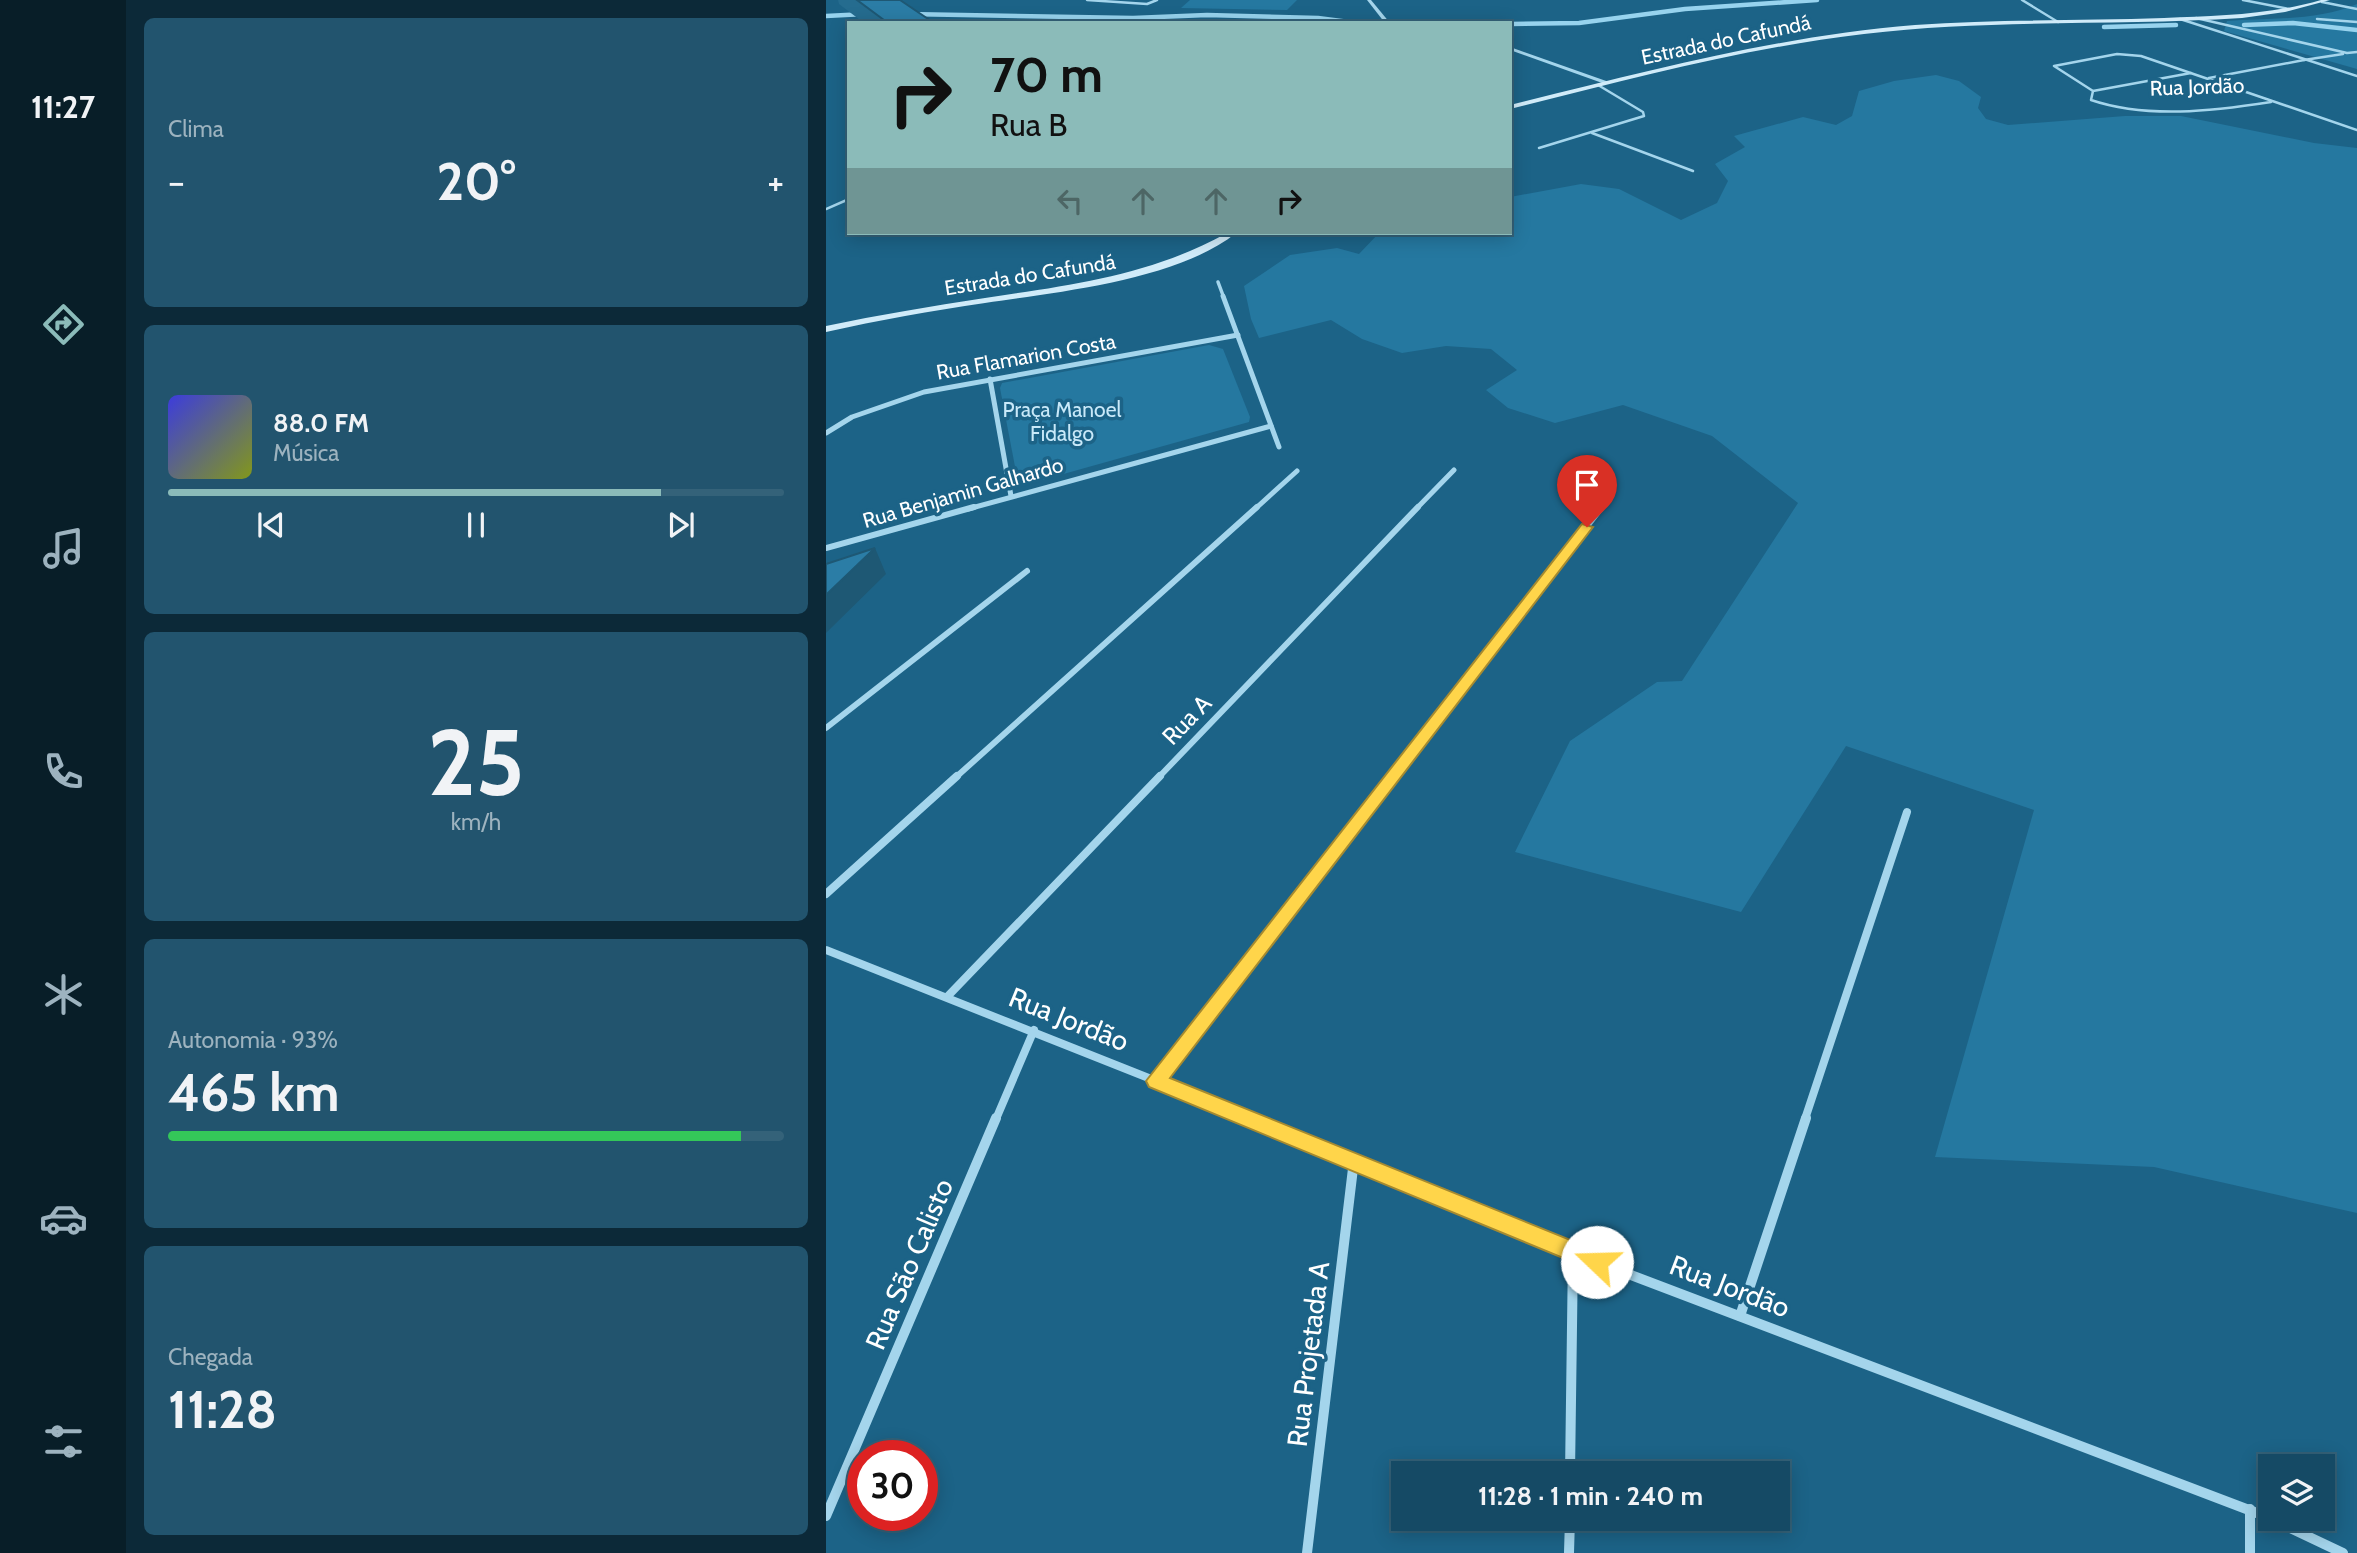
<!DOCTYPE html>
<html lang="pt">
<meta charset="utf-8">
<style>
body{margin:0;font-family:Cabin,sans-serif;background:#22546e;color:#f1f3f6;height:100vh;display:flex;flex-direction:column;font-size:26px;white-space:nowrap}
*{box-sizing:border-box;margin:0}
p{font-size:23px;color:#9db3bf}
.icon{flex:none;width:38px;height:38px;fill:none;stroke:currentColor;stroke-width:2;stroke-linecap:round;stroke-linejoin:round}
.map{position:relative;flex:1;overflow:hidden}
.side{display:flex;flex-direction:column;gap:18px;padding:18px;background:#0c2938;width:700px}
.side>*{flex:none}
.top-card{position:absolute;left:21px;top:21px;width:665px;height:214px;border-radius:0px;box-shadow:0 4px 18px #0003,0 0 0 2px #346279;background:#8bbbb9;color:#111;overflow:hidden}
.buttons{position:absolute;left:1432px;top:1454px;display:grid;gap:14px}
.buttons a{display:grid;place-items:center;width:77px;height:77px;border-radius:0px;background:#154a65;box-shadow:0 4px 18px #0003,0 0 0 2px #346279;font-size:35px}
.speed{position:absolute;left:21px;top:1440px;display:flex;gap:14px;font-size:35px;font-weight:700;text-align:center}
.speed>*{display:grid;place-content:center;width:91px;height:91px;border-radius:50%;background:#154a65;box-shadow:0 4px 18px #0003,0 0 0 2px #346279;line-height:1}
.speed .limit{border:10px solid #d22;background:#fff;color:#111}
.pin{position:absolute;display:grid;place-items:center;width:60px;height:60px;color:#fff;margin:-72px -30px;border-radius:50% 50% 50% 0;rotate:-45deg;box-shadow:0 0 7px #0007}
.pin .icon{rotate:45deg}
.me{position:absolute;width:77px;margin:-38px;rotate:291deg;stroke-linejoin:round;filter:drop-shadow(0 0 5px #0008)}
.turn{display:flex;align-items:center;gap:24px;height:147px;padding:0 28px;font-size:32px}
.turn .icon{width:91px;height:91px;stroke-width:2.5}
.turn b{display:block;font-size:49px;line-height:60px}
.lanes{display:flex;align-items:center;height:66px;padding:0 28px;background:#0003;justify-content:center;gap:35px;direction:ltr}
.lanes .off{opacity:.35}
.big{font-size:52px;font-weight:700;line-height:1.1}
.side .card{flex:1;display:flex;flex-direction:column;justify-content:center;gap:10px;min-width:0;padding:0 24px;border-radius:10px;background:#22546e}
.side .dial{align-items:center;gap:0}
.dial b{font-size:91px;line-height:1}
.song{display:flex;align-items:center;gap:21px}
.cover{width:84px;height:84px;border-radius:10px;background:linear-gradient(135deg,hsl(240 70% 55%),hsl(70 70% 35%))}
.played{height:7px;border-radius:4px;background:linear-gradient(90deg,#8bbbb9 80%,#346279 80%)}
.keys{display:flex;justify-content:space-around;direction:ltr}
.heat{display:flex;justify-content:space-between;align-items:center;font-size:38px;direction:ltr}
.charge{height:10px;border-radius:5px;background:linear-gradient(90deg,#34c759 93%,#346279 0)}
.trip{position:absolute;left:565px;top:1461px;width:399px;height:70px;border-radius:0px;background:#154a65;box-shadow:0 4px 18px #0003,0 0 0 2px #346279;font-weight:700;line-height:70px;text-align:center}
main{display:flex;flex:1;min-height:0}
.dock{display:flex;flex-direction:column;width:126px;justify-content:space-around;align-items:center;background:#081e28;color:#9db3bf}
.dock .icon{width:49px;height:49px}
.dock .selected{color:#8bbbb9}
.dock b{font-size:32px;color:#f1f3f6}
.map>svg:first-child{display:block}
.green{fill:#2578a0}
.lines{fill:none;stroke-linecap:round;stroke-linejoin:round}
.stream{stroke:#97d3ee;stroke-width:4.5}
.service{stroke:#a4d5ec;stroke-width:2.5}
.minor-far5{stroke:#a4d5ec;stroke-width:2.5}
.minor-far4{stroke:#a4d5ec;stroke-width:3.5}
.minor-far3{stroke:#a4d5ec;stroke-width:5}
.minor-far2{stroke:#a4d5ec;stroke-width:6}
.minor-far1{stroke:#a4d5ec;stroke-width:8}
.minor{stroke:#a4d5ec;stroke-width:10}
.tertiary{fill:#a4d5ec;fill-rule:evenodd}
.secondary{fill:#d0ebf9;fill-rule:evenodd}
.wall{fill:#256c8f}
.shaded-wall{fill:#1e5874}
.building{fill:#2b7da6;stroke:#1e5874;stroke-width:2}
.route{fill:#ffd54a;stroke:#a68a30;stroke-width:2}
.labels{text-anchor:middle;stroke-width:7;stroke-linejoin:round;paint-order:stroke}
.far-street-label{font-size:21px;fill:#fff;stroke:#1c6387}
.far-park-label{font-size:21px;fill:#c9e9f9;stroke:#1c6387}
.street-label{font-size:24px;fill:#fff;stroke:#1c6387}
.near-street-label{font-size:28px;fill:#fff;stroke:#1c6387}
</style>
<main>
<nav class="dock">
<b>11:27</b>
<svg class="icon selected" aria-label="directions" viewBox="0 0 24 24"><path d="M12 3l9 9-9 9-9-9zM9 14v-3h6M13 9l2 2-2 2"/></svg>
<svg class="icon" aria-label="music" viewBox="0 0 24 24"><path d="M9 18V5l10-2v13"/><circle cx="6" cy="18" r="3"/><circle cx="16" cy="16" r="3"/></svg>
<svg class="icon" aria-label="phone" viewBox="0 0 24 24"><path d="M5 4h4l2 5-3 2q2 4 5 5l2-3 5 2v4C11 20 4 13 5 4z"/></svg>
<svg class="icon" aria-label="climate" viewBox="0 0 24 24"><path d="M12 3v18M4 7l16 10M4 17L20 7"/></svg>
<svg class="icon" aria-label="car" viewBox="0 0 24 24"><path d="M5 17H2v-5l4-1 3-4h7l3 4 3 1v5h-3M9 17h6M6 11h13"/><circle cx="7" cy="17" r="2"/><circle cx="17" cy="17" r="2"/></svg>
<svg class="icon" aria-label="filters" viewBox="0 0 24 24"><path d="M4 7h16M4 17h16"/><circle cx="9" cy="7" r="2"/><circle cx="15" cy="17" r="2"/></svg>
</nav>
<section class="side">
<div class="card"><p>Clima</p>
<div class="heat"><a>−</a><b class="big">20°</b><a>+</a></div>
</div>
<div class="card">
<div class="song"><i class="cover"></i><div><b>88.0 FM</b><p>Música</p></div></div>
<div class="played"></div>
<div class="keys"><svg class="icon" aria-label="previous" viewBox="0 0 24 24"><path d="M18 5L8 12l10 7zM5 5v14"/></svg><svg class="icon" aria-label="pause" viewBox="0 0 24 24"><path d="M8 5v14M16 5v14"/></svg><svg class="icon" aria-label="next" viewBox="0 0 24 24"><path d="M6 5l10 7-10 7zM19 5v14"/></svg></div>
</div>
<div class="card dial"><b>25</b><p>km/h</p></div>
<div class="card"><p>Autonomia · 93%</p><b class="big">465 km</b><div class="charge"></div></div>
<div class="card"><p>Chegada</p><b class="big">11:28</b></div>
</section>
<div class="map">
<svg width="1531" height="1553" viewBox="0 0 1531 1553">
<rect width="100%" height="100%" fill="#1c6387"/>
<!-- green -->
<g class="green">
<path d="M364 0H471L461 10 355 8Z"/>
<path d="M1531 4V69L1398 31 1401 21C1442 18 1492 21 1531 4Z"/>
<path d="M1110 75 1133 81 1155 97 1152 108 1160 119 1182 125 1299 116H1355L1488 143 1531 148V1213L1328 1167 1109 1157 1208 810 1020 746 915 912 689 852 744 741 831 682 856 681 972 503 886 436 797 405 729 423 682 408 660 390 691 370 665 349 620 346 576 353 536 339 505 320 433 338 425 319 418 286 464 255 511 248 533 254 553 233H684V197L755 184 793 189 855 220 891 203 902 181 889 164 919 147 908 136 977 117 1010 125 1026 116 1033 91 1068 81Z"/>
<path d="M383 345 397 349 424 417 423 422 216 480 201 481 191 477 174 388 176 383Z"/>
</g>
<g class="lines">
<!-- stream -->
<g class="stream">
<path d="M80 14 307 18 381 15 492 18 531 23"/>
<path d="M0 16 39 14"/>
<path d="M684 24 753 23 859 9 991 0"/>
<path d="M1418 25 1467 23 1531 30"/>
<path d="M1278 27 1350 25"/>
</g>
<!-- service -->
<g class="service">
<path d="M261 0 321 4 331 0"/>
<path d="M1496 2 1531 9"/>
<path d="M1370 18 1521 53 1531 52"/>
<path d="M1491 19 1531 22"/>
<path d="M1478 60 1517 54"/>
<path d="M766 133 867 171"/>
<path d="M713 148 818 116 817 112 772 85"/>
<path d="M0 209 23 199"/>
</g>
<!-- minor-far5 -->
<g class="minor-far5">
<path d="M1196 0 1232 22"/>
<path d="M1417 0 1463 9"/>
<path d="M1354 19 1531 76"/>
<path d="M1383 78 1478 60"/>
<path d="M1267 91 1365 73"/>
<path d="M1445 102C1387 111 1321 119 1265 100L1267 91 1228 66 1291 54 1315 56 1531 130"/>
</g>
<!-- minor-far4 -->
<path class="minor-far4" d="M392 282 398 298"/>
<!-- minor-far3 -->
<g class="minor-far3">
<path d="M397 296 453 447"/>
<path d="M164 379 185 496"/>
<path d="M0 433 26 417 98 392 412 335"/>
<path d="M142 509 445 426"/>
<path d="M429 509 471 471"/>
<path d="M590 509 628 470"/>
<path d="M775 509 777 506"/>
</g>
<!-- minor-far2 -->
<g class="minor-far2">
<path d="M0 548 148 507"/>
<path d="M0 728 201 571"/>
<path d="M129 778 431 507"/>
<path d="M332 778 592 507"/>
<path d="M566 778 776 507"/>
</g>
<!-- minor-far1 -->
<g class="minor-far1">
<path d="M0 894 131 776"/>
<path d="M0 950 426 1119"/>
<path d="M121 997 334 776"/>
<path d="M330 1081 567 776"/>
<path d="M170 1119 208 1030"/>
<path d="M979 1119 1081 812"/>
</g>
<!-- minor -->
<g class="minor">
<path d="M422 1118 747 1253 1444 1518"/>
<path d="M914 1316 980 1118"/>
<path d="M744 1474 747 1253"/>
<path d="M1424 1509V1553"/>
<path d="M0 1516 170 1118"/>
<path d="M1445 1519 1517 1553"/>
<path d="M481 1553 528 1160"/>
<path d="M743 1553 744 1519"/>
</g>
<!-- tertiary -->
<g class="tertiary">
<path d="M541 0H545L564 23H559Z"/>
<path d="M684 47 783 82 784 83 779 84 684 50Z"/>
</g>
<!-- secondary -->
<g class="secondary">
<path d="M1495 0H1504L1459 12 1416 18C1290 26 1163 19 1038 34 918 48 801 80 684 109V105C818 72 951 36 1089 25 1172 19 1255 21 1338 18 1391 16 1444 15 1495 0Z"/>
<path d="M401 233H410C352 280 232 292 159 303 105 311 53 320 0 332V326C53 315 105 306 159 298 245 285 323 276 401 233Z"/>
</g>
</g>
<!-- wall -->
<path class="wall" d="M12 0H74L108 23H38L13 4Z"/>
<!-- shaded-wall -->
<path class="shaded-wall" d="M49 548 60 574 0 633V595Z"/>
<!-- building -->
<g class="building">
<path d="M31 0H74L108 23H62Z"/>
<path d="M49 548 0 595V564Z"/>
</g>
<!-- route -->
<path class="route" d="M756 524 767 527 344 1078 779 1254 782 1262 779 1269 771 1272 323 1087 320 1081Z"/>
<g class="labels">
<!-- far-street labels -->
<g class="far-street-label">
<text transform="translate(900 40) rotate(-12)" y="7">Estrada do Cafundá</text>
<text transform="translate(1371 87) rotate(-2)" y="7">Rua Jordão</text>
<text transform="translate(204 275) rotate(-9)" y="7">Estrada do Cafundá</text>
<text transform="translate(200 357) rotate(-10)" y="7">Rua Flamarion Costa</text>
<text transform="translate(137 493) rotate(-16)" y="7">Rua Benjamin Galhardo</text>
</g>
<!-- far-park labels -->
<g class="far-park-label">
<text x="236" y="417">Praça Manoel<tspan x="236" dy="24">Fidalgo</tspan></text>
</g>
<!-- street labels -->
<g class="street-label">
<text transform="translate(361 720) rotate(-46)" y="8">Rua A</text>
</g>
<!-- near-street labels -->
<g class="near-street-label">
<text transform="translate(243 1019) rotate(22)" y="10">Rua Jordão</text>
<text transform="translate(83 1264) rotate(-67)" y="10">Rua São Calisto</text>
<text transform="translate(904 1286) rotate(21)" y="10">Rua Jordão</text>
<text transform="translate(482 1354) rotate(-83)" y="10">Rua Projetada A</text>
</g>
</g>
</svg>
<div class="buttons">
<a><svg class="icon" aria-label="layers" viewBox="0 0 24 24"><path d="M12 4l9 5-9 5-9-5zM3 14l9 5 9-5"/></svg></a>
</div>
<div class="speed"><div class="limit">30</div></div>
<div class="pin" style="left:761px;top:527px;background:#d93025"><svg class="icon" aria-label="arrive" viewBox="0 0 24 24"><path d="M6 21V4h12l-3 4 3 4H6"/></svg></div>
<svg class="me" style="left:771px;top:1262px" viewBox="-20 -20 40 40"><circle r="19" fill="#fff"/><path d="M0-13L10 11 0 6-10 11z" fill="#ffd54a"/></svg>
<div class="trip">11:28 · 1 min · 240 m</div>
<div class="top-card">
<div class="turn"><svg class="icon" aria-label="right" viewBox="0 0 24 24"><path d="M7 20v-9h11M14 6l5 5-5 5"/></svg><div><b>70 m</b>Rua B</div></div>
<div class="lanes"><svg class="icon off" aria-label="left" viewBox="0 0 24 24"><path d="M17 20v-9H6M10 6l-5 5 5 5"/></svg><svg class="icon off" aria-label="ahead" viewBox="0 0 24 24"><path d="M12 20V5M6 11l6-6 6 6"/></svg><svg class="icon off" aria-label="ahead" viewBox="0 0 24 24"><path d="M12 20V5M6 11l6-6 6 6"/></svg><svg class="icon" aria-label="right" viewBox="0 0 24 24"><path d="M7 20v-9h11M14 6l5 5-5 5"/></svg></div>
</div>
</div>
</main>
